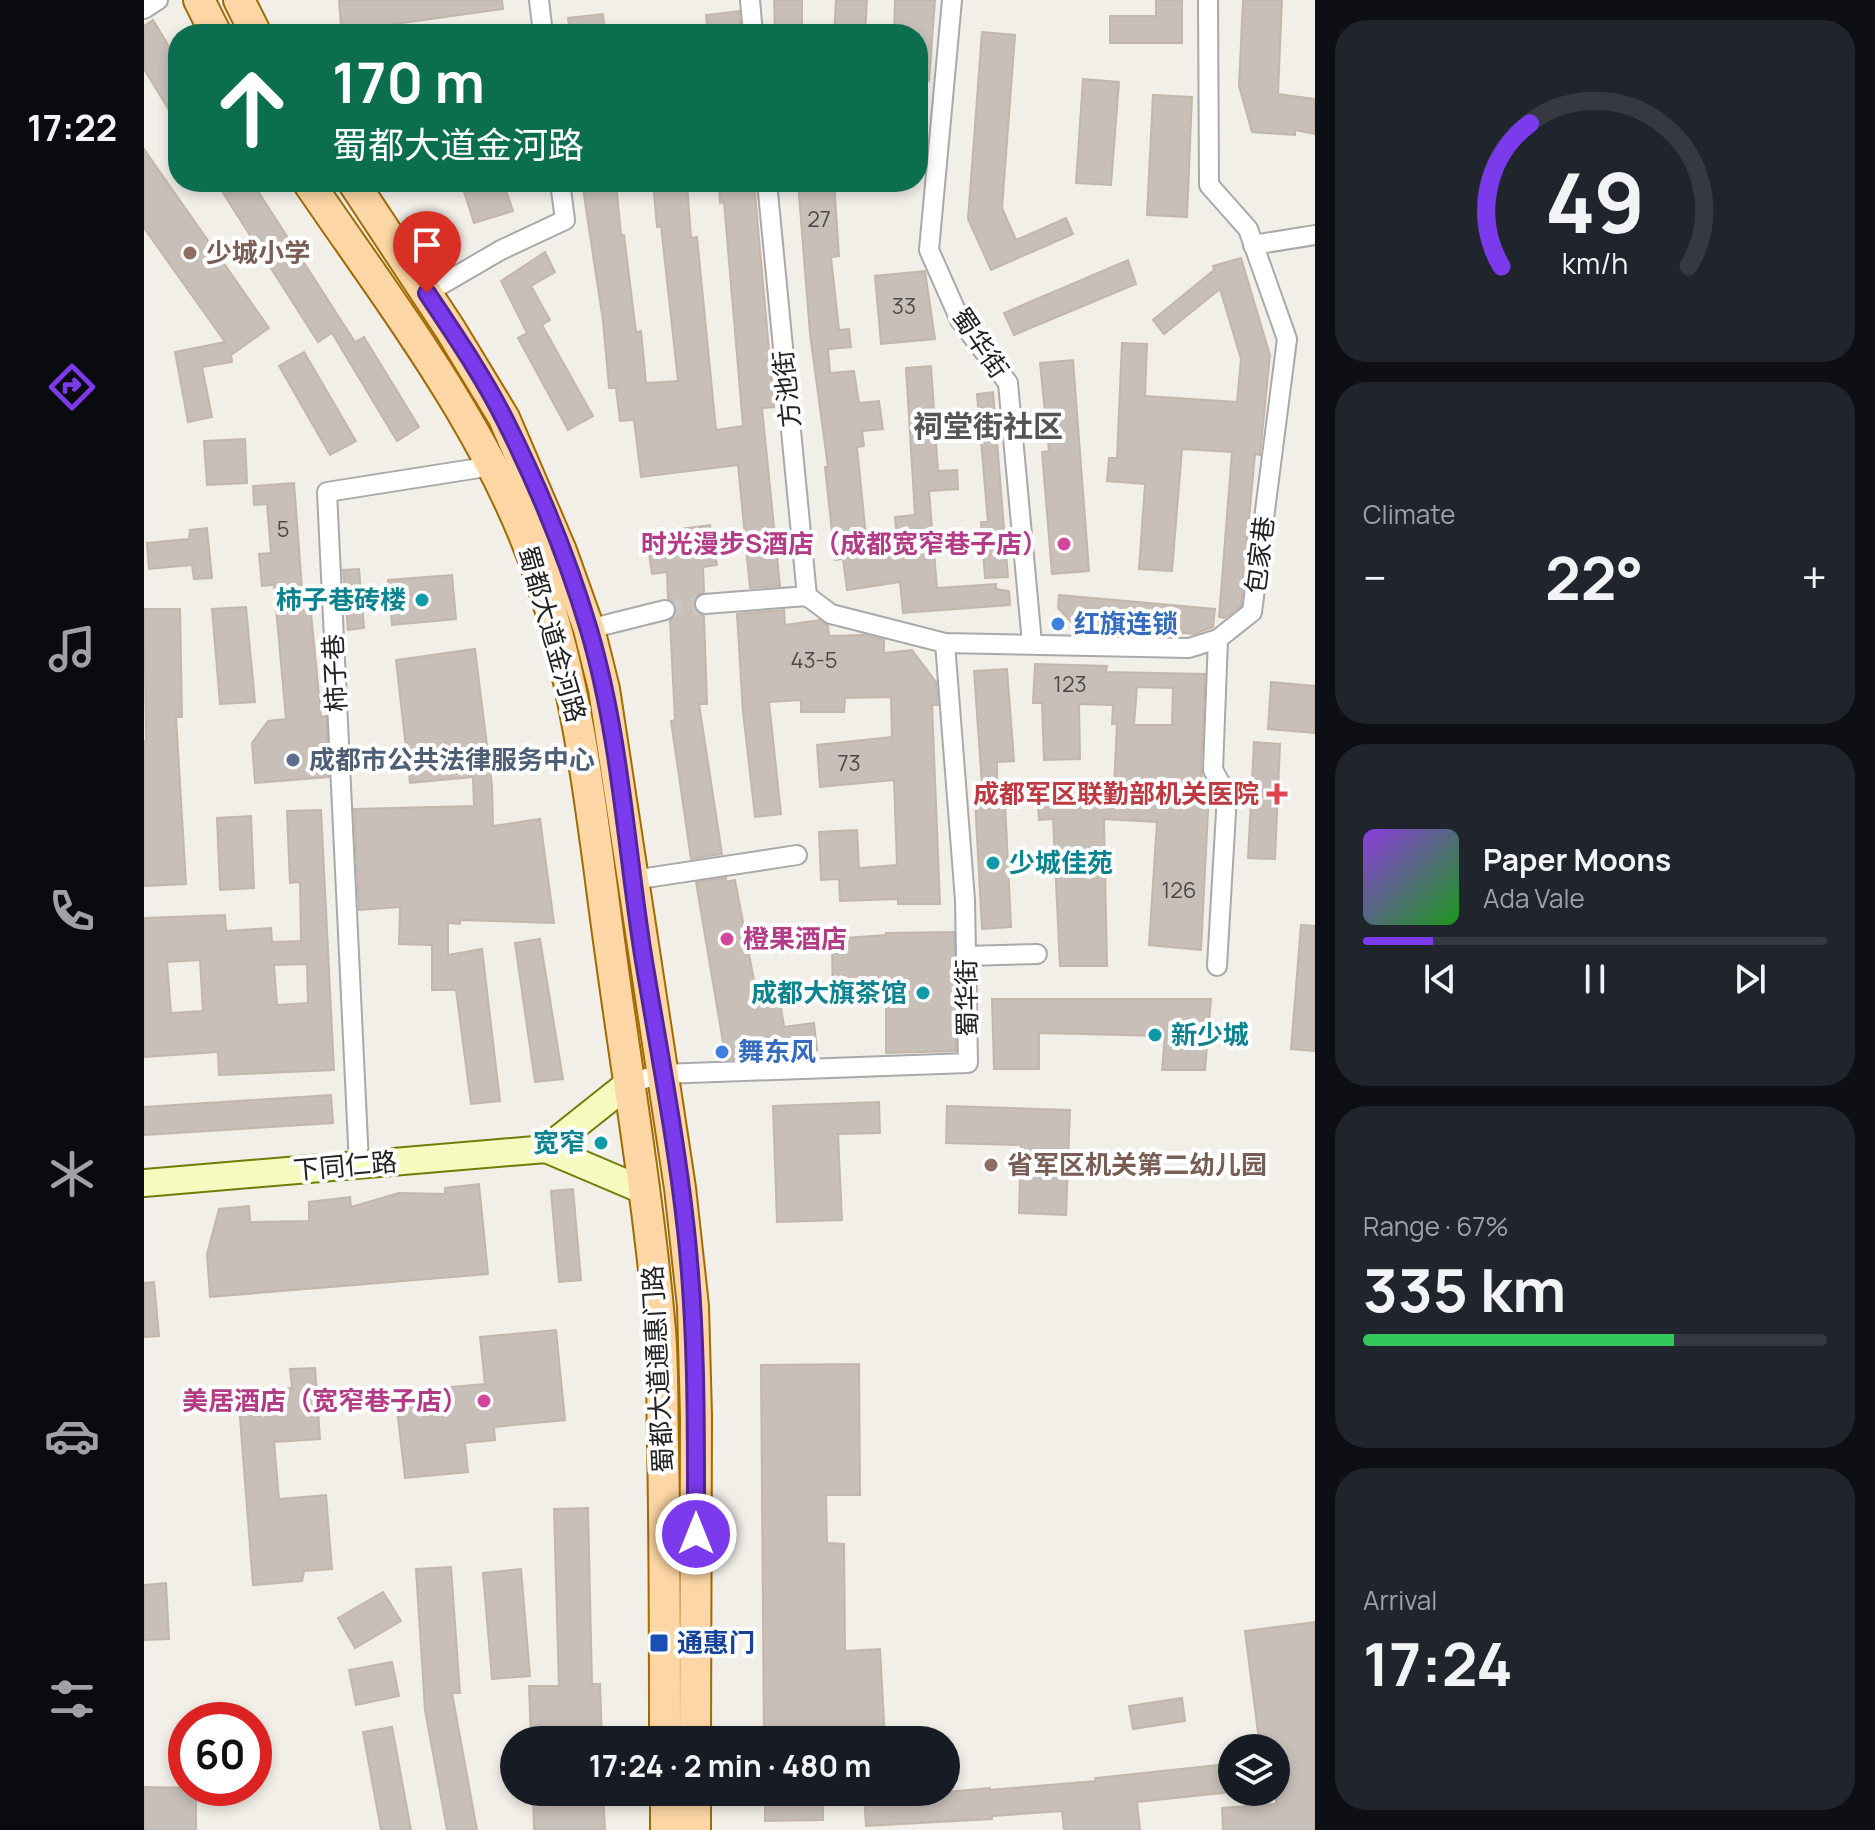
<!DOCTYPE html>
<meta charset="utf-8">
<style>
body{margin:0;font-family:Manrope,"Noto Sans SC",sans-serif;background:#20242c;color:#f1f3f6;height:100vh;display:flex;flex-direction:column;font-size:30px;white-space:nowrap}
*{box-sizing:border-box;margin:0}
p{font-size:26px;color:#9ea1a6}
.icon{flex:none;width:44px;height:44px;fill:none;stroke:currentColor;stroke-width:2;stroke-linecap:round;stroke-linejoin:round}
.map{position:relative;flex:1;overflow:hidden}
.sheet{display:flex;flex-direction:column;gap:20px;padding:20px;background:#0d0f14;width:560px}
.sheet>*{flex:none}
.banner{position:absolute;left:24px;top:24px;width:760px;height:168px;border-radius:32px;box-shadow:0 4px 12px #0003;background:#0b6e4f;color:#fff;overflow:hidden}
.controls{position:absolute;left:1074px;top:1734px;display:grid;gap:16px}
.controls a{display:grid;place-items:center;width:72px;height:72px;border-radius:50%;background:#171b24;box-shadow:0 4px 12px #0003;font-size:40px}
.speed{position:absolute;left:24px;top:1702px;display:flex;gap:16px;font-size:40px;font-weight:700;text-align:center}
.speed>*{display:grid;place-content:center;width:104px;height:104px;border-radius:50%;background:#171b24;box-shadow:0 4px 12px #0003;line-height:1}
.speed .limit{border:12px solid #d22;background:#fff;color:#111}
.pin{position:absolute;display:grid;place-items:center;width:68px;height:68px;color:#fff;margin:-82px -34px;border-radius:50% 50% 50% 0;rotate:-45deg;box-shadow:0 0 8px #0007}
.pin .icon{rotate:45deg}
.me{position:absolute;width:88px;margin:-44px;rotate:0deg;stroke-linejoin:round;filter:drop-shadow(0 0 6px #0008)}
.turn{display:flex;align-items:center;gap:28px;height:168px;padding:0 32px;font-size:36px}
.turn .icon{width:104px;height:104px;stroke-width:2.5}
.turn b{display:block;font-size:56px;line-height:68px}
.big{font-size:60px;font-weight:700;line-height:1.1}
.sheet .card{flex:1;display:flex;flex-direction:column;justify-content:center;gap:12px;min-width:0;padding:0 28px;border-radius:32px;background:#20242c}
.sheet .dial{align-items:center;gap:0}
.dial svg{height:208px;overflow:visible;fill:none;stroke:#363941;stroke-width:7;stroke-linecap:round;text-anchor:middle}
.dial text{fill:#f1f3f6;stroke:none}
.song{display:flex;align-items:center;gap:24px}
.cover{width:96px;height:96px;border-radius:12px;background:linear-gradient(135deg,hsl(270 70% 55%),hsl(120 70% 35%))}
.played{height:8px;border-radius:4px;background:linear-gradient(90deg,#7c3aed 15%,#363941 15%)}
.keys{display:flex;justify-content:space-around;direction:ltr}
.heat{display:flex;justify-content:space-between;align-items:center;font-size:44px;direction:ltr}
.charge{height:12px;border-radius:6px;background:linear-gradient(90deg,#34c759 67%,#363941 0)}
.trip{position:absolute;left:356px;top:1726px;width:460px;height:80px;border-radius:40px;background:#171b24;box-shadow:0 4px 12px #0003;font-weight:700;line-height:80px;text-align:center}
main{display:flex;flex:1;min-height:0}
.tab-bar{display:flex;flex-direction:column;width:144px;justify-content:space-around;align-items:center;background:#090b0e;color:#9ea1a6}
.tab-bar .icon{width:56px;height:56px}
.tab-bar .on{color:#7c3aed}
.tab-bar b{font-size:36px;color:#f1f3f6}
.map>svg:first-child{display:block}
.building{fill:#c7bfb8;stroke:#c4b6ab;stroke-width:2;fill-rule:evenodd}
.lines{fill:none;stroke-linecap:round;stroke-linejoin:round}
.street-tunnel{stroke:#c8c6c1;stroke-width:18;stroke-dasharray:18 9;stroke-linecap:butt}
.street-casing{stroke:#a9a9a9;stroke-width:22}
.secondary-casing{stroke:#707d05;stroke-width:30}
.primary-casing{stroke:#a06b00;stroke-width:34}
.street{stroke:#fff;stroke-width:18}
.secondary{stroke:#f7fabf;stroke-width:26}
.primary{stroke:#fcd6a4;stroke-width:30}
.route-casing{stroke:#51269a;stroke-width:20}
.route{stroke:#7c3aed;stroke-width:14}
.education-dot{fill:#8d6e63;stroke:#fff;stroke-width:3}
.hotel-dot{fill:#d1479c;stroke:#fff;stroke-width:3}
.culture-dot{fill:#0f9aa8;stroke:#fff;stroke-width:3}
.shop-dot{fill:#3f7fe0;stroke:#fff;stroke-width:3}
.service-dot{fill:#5c6f8a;stroke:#fff;stroke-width:3}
.health-dot{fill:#e0444e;stroke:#fff;stroke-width:3}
.transit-dot{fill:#1a4fb4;stroke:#fff;stroke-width:3}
.labels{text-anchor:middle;stroke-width:8;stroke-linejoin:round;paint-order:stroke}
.number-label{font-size:22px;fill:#4b4948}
.education-label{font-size:26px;font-weight:bold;fill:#785e54;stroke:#fff;text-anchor:start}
.street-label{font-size:26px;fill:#222;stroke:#fff}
.hotel-label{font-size:26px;font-weight:bold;fill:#b23c85;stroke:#fff;text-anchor:end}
.culture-label{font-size:26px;font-weight:bold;fill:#0d838f;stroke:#fff;text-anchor:end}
.shop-label{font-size:26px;font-weight:bold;fill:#366cbe;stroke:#fff;text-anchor:start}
.service-label{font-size:26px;font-weight:bold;fill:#4e5e75;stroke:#fff;text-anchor:start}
.health-label{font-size:26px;font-weight:bold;fill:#be3a42;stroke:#fff;text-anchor:end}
.transit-label{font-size:26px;font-weight:bold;fill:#164399;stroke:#fff;text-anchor:start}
.quarter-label{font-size:30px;font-weight:bold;fill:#555;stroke:#fff}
</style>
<main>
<nav class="tab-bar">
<b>17:22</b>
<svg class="icon on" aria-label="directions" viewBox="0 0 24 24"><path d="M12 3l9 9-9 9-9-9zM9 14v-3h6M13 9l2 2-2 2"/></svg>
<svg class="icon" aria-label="music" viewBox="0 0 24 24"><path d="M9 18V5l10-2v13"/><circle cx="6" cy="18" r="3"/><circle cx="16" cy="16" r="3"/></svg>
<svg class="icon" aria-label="phone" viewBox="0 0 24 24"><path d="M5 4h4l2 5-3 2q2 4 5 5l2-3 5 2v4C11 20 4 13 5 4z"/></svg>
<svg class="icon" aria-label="climate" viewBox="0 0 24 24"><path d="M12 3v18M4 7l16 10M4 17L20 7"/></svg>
<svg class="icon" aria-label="car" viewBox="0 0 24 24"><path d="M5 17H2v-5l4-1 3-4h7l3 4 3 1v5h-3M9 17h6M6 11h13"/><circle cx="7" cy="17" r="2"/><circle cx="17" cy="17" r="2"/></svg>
<svg class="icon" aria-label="filters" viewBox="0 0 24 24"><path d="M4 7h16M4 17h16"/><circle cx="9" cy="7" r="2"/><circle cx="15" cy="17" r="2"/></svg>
</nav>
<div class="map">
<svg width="1171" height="1830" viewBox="0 0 1171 1830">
<rect width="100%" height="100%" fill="#f2efe9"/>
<!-- building -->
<g class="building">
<path d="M195 0H358L359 9 251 24 226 34H203L197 26Z"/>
<path d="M630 0H658V34H631Z"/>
<path d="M692 0H723L721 34H690Z"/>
<path d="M751 0H791L785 81 774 80V34H750Z"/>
<path d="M1012 0H1038V43H966V16H1012Z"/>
<path d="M1099 0H1138L1134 94 1171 99V134L1151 130V135L1108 132 1095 86Z"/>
<path d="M595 11 597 34H564L562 15Z"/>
<path d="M459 14 461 34H426L424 18Z"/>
<path d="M9 20 34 61V125L0 69V26Z"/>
<path d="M838 32 871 35 858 208 872 240 922 218 929 234 847 270 824 219Z"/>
<path d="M939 79 975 82 967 185 932 183Z"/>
<path d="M1009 95 1048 97 1043 217 1003 215Z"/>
<path d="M0 149 125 328 87 355 88 362 58 367 68 417 44 422 31 352 81 342 0 228Z"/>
<path d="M72 182H108L211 342 220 337 275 427 253 441 188 333 174 342Z"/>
<path d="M317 182H359L369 211 330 223Z"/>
<path d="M438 182H472L477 235H480L492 332 497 331 502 383 534 381 517 226 513 227 509 182H543L547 238 553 237 572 430 599 426 580 202 576 203 575 182H610L630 407 618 408 636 586 606 588 594 465 497 477 490 420 476 421 472 388H465L459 321Z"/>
<path d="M654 182H690L695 256 687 257 695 330 705 329 707 347 684 349 686 373 710 371 715 403 735 401 739 429 718 431 720 446 713 447 724 557 754 552 751 517 771 515 762 368 787 366 794 471 813 470 814 489 785 491 793 588 852 584V589L865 591 866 605 759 613 756 582 703 590 699 559 691 560 681 467H684L666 334Z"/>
<path d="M401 252 411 272 387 286 406 320 398 325 449 416 424 430 374 338 383 333 357 281Z"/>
<path d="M1097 258 1126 355 1116 455 1111 454 1097 606 1081 618 1075 617 1088 452 1038 449 1028 571 995 569 1001 484 963 481 965 458H973L978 343 1003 344 1001 396 1093 402 1097 359 1076 289 1020 334 1009 320 1070 270 1069 266Z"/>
<path d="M984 260 992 284 870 335 860 313Z"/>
<path d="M781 271 791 339 737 344 731 276Z"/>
<path d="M160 352 212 441 186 455 135 366Z"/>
<path d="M929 360 945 571 908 574 898 452 905 451 896 363Z"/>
<path d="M849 392 864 577 841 578 837 522H844L833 394Z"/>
<path d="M101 439 103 483 63 485 60 441Z"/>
<path d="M150 483 159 602H166L177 717 182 716 185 777 111 783 108 743 124 721 142 719 130 585 118 586 115 554 127 553 123 504 110 505 109 486Z"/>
<path d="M566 525 573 565 559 567 560 592 554 595 549 604 552 611 560 616 563 704H555L578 854 547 859 527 721 531 720 526 621 532 614 533 608 524 599 523 572 508 574 502 533Z"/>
<path d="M63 528 68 578 50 579 48 565 5 569 3 543 45 539 46 530Z"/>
<path d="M215 569 220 628 204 630 199 570Z"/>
<path d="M308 575 312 619 248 625 244 580Z"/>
<path d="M915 595 1071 609 1069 627 1050 634 928 623 914 608Z"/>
<path d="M102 607 111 702 76 704 68 609Z"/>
<path d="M0 609H36L38 717H32L42 884 0 886V741H2Z"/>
<path d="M640 610 641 625 676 620 684 626 685 636 720 635 740 640V653L768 650 792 682 794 705H788L796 904H754V899L696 901 695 879 677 880 675 832 713 830 715 868 753 865 750 780 676 787 673 745 748 737 747 697 701 698 700 712H657V700L625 702 637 814 611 817 599 712 593 614Z"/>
<path d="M331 649 348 786 349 826 396 819 410 923 316 920V924L304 923V955L338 949 356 1101 327 1104 312 990H288V945L255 944 256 907 215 910 210 809 330 806 329 777 266 783 252 660Z"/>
<path d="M891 664 963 666 962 672 1061 674 1057 770 1060 791 1065 792 1057 950 1005 945 1013 822 960 819 963 966H916L909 819 895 820 892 783 970 787 973 724H968L969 705 935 704 936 759 900 760 898 703H889ZM993 687 1029 688 1028 725H990Z"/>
<path d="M863 669 870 761 853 762V782H860L867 927 838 929 831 799H839L830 671Z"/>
<path d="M1127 682 1171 686V733L1124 729Z"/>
<path d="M1110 742 1136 744 1131 859 1104 858Z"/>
<path d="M177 810 190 1070 75 1075 74 1052 0 1057V918L81 915 82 931 127 928 128 942 157 941 156 882 146 883 143 811ZM56 960 59 1011 27 1013 23 962ZM163 964 164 1003 133 1005 130 965Z"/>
<path d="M107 816 110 888 76 890 73 818Z"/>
<path d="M582 878V882L591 880 612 991 634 987 640 1027 670 1023 673 1050 582 1060 552 882Z"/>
<path d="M1157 925 1171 926V1051L1147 1049Z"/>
<path d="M810 932 812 1051 742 1053V1004H689L688 939 742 935V933Z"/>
<path d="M396 939 419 1079 391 1082 371 943Z"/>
<path d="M848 999H1067L1061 1070H1018L1021 1036 895 1033V1069H850Z"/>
<path d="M187 1095 189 1123 0 1135V1107Z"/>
<path d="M735 1102 736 1133 694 1134 698 1220 633 1222 629 1106Z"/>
<path d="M803 1106 926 1110 922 1215 875 1213 877 1145 802 1143Z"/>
<path d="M335 1184 344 1274 66 1297 63 1254 75 1209 105 1206 106 1222 165 1221V1202L206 1197 207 1207 255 1193 301 1194V1188Z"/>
<path d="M429 1189 437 1280 415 1282 407 1191Z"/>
<path d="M10 1282 15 1336 0 1337V1283Z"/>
<path d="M412 1330 421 1420 350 1427 351 1440 321 1443 324 1472 261 1478 251 1392 341 1384 336 1337Z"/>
<path d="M715 1364 716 1495H682L683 1543 700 1544 701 1651 736 1649 741 1740H620L617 1365Z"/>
<path d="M171 1368 176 1439 130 1442 135 1499 182 1495 188 1569 160 1571 158 1581 109 1585 94 1392 148 1388 146 1369Z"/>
<path d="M444 1508 448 1684H456L458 1740H387L385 1686H415L410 1509Z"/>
<path d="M307 1567 316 1693H308L333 1830H303L281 1710 272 1569Z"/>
<path d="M377 1569 386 1676 348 1679 339 1573Z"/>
<path d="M22 1583 25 1639 0 1640V1585Z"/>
<path d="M239 1592 257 1621 211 1648 194 1618Z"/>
<path d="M1171 1622V1830H1079L1078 1808 1132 1804V1748H1116L1101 1631Z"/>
<path d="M248 1662 255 1696 212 1705 205 1670Z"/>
<path d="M1038 1698 1041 1721 989 1729 985 1706Z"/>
<path d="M248 1727 267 1830H237L219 1732Z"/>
<path d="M1083 1764 1087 1792 993 1802 996 1830H920L918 1811 848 1816V1819L722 1826 720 1792H802L846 1788V1790L952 1781 951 1778Z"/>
<path d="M0 1787 52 1788V1830H0Z"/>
<path d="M389 1792H459L461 1830H390Z"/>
<path d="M621 1792H679V1820L621 1821Z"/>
</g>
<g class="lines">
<!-- street-tunnel -->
<path class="street-tunnel" d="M521 610 561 604"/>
<defs>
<g id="street">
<path d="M395 0 399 34"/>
<path d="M606 0 609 34"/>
<path d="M808 0 785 250 816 320 864 383 888 643"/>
<path d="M0 9 14 0"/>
<path d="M623 182 663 596"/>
<path d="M1109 245 1171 235"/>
<path d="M283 293 357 250 421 220 416 182"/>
<path d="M561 604 663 596 687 614 801 643 1045 648 1074 639 1108 612 1143 339 1104 229 1065 185 1064 0"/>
<path d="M445 629 521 610"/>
<path d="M489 880 653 855"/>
<path d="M822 956 893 954"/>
<path d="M1073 966 1083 795 1069 770 1074 639"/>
<path d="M485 1083 518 1074 824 1063 821 900 801 643"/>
<path d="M215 1164 183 492 348 466"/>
</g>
<g id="secondary">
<path d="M402 1149 485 1083"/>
<path d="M0 1183 402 1149 501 1191"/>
</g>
<g id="primary">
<path d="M55 0 72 34"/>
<path d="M95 0 112 34"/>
<path d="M164 182C249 307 347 432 396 577 438 699 449 828 467 955 484 1080 505 1204 516 1330 519 1368 518 1406 519 1445 521 1543 521 1642 521 1740"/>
<path d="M209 182 306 329 360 418 417 551 445 629 460 689 536 1188 549 1306 552 1416 551 1740"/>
<path d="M522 1792V1830"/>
<path d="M551 1830V1792"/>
</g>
</defs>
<!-- street casing -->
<use href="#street" class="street-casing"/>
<!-- secondary casing -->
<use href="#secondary" class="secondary-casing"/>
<!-- primary casing -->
<use href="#primary" class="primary-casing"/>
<!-- street -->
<use href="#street" class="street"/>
<!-- secondary -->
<use href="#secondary" class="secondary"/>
<!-- primary -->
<use href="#primary" class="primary"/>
</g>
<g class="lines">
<defs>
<path id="route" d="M283 293C310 334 339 376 361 420 394 486 424 559 445 630 476 735 482 847 499 955 514 1046 532 1138 542 1230 553 1331 552 1432 552 1534"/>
</defs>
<!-- route casing -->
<use href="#route" class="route-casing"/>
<!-- route -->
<use href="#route" class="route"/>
</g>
<!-- markers -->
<g class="education-dot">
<circle cx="46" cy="253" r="8"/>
<circle cx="847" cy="1165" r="8"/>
</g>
<g class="hotel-dot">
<circle cx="920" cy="544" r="8"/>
<circle cx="583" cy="939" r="8"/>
<circle cx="340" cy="1401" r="8"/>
</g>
<g class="culture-dot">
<circle cx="278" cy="600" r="8"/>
<circle cx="849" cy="863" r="8"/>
<circle cx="779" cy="993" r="8"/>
<circle cx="1011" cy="1035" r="8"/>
<circle cx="457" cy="1143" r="8"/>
</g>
<g class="shop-dot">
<circle cx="914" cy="624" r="8"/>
<circle cx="578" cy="1052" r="8"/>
</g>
<circle class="service-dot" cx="149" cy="760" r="8"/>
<path class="health-dot" d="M1129 782h8v8h8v8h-8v8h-8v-8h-8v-8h8z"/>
<rect class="transit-dot" x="505" y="1633" width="20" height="20" rx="4"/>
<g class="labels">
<!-- number labels -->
<g class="number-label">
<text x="675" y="227">27</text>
<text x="760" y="314">33</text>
<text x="139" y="537">5</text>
<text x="670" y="668">43-5</text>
<text x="926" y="692">123</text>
<text x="705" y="771">73</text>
<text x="1035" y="898">126</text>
</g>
<!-- education labels -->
<g class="education-label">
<text x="62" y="262">少城小学</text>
<text x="863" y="1174">省军区机关第二幼儿园</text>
</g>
<!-- street labels -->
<g class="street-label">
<text transform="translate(836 343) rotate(56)" y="9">蜀华街</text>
<text transform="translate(643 389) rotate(-96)" y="9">方池街</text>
<text transform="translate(1116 555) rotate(-83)" y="9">包家巷</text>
<text transform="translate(408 634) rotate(74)" y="9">蜀都大道金河路</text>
<text transform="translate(191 673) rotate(-93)" y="9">柿子巷</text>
<text transform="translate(823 998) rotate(-91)" y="9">蜀华街</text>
<text transform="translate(201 1166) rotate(-5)" y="9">下同仁路</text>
<text transform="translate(514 1369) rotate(-93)" y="9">蜀都大道通惠门路</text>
</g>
<!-- hotel labels -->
<g class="hotel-label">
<text x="904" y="553">时光漫步S酒店（成都宽窄巷子店）</text>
<text x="599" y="948" text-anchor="start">橙果酒店</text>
<text x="324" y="1410">美居酒店（宽窄巷子店）</text>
</g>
<!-- culture labels -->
<g class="culture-label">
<text x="262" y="609">柿子巷砖楼</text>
<text x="865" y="872" text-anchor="start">少城佳苑</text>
<text x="763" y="1002">成都大旗茶馆</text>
<text x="1027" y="1044" text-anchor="start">新少城</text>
<text x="441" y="1152">宽窄</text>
</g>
<!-- shop labels -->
<g class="shop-label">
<text x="930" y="633">红旗连锁</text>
<text x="594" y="1061">舞东风</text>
</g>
<!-- service labels -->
<g class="service-label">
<text x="165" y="769">成都市公共法律服务中心</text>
</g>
<!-- health labels -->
<g class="health-label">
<text x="1115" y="803">成都军区联勤部机关医院</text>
</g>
<!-- transit labels -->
<g class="transit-label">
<text x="533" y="1652">通惠门</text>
</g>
<!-- quarter labels -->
<g class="quarter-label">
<text x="844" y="437">祠堂街社区</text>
</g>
</g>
</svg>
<div class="controls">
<a><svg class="icon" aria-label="layers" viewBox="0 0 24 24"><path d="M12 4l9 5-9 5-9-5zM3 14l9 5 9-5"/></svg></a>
</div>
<div class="speed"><div class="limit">60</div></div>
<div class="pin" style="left:283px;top:293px;background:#d93025"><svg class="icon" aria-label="arrive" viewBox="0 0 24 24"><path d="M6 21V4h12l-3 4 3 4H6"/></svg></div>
<svg class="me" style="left:552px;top:1534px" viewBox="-20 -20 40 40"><circle r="17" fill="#7c3aed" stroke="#fff" stroke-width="3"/><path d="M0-11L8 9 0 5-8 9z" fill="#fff"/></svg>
<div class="trip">17:24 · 2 min · 480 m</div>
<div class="banner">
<div class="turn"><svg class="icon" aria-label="ahead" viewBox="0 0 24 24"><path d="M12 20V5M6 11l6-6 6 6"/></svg><div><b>170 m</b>蜀都大道金河路</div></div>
</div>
</div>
<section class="sheet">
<div class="card dial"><svg viewBox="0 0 100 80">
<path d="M14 69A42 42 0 1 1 86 69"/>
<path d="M14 69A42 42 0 0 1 25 14" stroke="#7c3aed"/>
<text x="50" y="56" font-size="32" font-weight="700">49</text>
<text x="50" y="72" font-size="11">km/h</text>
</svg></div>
<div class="card"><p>Climate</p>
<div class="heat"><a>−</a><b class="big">22°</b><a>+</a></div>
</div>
<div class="card">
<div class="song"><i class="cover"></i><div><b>Paper Moons</b><p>Ada Vale</p></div></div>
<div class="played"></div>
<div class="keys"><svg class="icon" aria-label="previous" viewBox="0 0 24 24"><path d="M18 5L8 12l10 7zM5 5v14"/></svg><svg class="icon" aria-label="pause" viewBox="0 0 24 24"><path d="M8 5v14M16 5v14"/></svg><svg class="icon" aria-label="next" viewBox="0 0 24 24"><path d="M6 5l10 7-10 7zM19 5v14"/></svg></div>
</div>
<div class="card"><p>Range · 67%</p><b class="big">335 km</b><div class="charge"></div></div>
<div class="card"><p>Arrival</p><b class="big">17:24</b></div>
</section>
</main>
